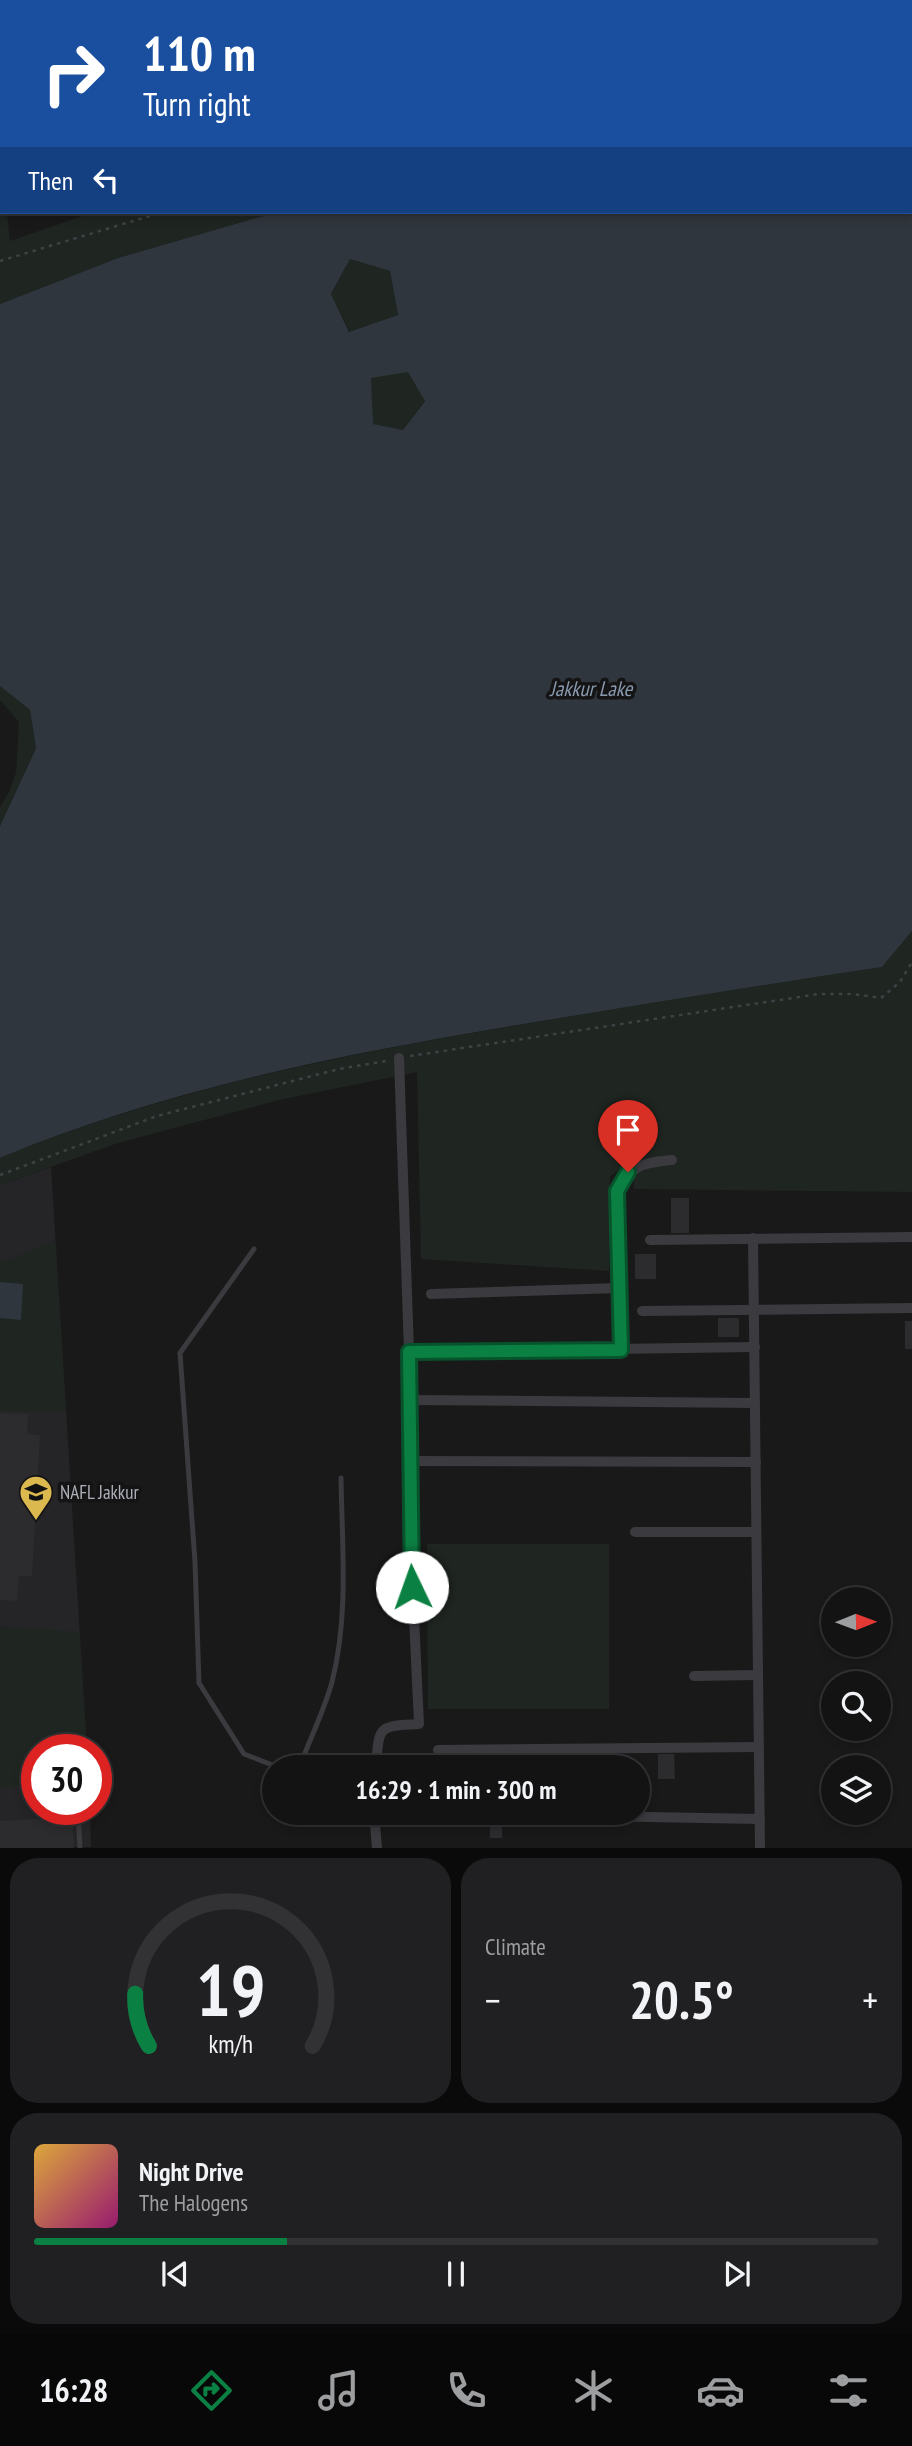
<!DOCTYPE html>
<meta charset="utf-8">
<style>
body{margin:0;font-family:"PT Sans Narrow",sans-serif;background:#202022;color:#f1f3f6;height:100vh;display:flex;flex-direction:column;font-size:26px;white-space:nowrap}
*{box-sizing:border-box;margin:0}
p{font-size:23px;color:#9d9ea0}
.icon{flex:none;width:38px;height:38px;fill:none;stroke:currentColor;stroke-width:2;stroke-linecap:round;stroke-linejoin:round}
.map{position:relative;height:1848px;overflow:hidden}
.drawer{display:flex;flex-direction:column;gap:10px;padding:10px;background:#0a0a0b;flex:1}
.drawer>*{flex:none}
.banner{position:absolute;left:0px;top:0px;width:914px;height:214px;box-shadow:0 4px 10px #0003,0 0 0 2px #323234;background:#1a4fa0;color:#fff;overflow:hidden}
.needle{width:46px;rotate:89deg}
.tools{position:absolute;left:821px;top:1587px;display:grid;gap:14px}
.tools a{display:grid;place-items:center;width:70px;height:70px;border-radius:50%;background:#131314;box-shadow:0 4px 10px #0003,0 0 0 2px #323234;font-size:35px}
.speed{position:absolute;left:21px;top:1734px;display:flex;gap:14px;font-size:35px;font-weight:700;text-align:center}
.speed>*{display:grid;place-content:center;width:91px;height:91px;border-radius:50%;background:#131314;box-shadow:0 4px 10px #0003,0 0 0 2px #323234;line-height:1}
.speed .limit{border:10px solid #d22;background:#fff;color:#111}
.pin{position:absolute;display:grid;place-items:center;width:60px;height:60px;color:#fff;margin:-72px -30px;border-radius:50% 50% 50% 0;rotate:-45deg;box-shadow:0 0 7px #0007}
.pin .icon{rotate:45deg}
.me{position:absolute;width:77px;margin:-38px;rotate:357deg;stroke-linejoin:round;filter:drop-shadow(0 0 5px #0008)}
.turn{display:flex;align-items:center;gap:24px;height:147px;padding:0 28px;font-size:32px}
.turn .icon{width:91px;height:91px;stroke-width:2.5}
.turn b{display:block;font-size:49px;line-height:60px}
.then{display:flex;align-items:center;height:66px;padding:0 28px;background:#0003;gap:14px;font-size:26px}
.big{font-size:52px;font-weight:700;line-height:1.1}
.drawer .tile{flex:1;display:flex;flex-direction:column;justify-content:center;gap:10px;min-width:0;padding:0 24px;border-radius:28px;background:#202022}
.drawer .dial{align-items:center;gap:0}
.dial svg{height:182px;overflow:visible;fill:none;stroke:#323234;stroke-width:7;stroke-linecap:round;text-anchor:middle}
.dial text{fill:#f1f3f6;stroke:none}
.song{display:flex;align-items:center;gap:21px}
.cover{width:84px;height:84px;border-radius:10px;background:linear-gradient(135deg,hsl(40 70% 55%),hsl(320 70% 35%))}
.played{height:7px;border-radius:4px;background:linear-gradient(90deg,#0b8043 30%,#323234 30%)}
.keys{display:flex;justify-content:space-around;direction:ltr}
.heat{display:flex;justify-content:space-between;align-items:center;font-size:38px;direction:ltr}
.drawer .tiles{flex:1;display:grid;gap:10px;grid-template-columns:1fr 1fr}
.tile:last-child{grid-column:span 2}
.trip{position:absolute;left:262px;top:1755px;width:388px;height:70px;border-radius:35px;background:#131314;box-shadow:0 4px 10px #0003,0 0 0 2px #323234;font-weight:700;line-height:70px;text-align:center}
.menu{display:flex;height:112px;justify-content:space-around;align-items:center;background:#080808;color:#9d9ea0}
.menu .icon{width:49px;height:49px}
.menu .current{color:#0b8043}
.menu b{font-size:32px;color:#f1f3f6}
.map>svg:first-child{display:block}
.built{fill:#252527}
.green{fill:#1f2520}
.water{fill:#30363d;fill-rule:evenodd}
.building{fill:#2c2c2e}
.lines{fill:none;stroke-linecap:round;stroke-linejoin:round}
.path{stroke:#404146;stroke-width:2.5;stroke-dasharray:3.5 5;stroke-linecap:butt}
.service{stroke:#3a3a3f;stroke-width:5}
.minor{stroke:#3a3a3f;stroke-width:10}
.route-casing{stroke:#07532c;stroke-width:18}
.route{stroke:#0b8043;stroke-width:12}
.labels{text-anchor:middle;stroke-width:7;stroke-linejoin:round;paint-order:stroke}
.poi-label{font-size:19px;fill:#adafb8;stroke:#141415;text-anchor:start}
.water-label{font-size:21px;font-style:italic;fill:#8899af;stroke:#141415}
</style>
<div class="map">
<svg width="912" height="1848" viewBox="0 0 912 1848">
<rect width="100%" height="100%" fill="#19191a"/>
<!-- built -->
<path class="built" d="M51 1167 87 1750H37V1810H90L91 1847H0V1185Z"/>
<!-- green -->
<g class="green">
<path d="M0 138 2 212H7L10 241 94 212H277L118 258 0 304Z"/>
<path d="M350 259 390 271 398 315 350 332 331 295Z"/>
<path d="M408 371 425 400 403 430 372 424 371 377Z"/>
<path d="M0 686 30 710 36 747 0 826V807L9 792 16 773 19 722 0 700Z"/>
<path d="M912 931V1192L634 1189V1157L610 1177 609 1271 421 1259 417 1072 279 1100 118 1143 0 1185V1158C172 1087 355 1052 537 1022 652 1003 767 984 882 967Z"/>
<path d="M55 1241 66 1412 0 1410V1263Z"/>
<path d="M427 1544H609V1709H428Z"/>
<path d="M0 1626 79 1632 87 1750H37V1785L0 1787Z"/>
</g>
<!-- water -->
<g class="water">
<path d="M912 70V931L882 967C769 984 656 1002 542 1021 358 1051 173 1086 0 1158V826L36 748 30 710 0 686V304L118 258 277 212H912ZM350 259 390 271 398 315 349 332 331 294ZM408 372 425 401 403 430 373 424 371 378Z"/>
<path d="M0 1282 23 1284 21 1320 0 1318Z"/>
</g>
<!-- building -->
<g class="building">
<rect x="671" y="1198" width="18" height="35"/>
<rect x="635" y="1254" width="21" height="25"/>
<rect x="718" y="1318" width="21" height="19"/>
<rect x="905" y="1321" width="7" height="28"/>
<path d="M0 1413 28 1414 27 1434 40 1435 32 1576H19L17 1601 0 1600Z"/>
<rect x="413" y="1754" width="18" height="14"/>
<rect x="432" y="1754" width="19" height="14"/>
<path d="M658 1754H674L675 1779H658Z"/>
<path d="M72 1817 74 1848H0V1821Z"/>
<rect x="490" y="1822" width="12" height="16"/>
</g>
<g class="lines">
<!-- path -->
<g class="path">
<path d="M0 261 163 212"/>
<path d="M410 1056 819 994H853L881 998 900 982 912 962"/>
<path d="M0 1175 157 1116 339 1069 386 1061"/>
</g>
<!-- service -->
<g class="service">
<path d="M813 0 814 2"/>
<path d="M875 0V2"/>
<path d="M254 1249 180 1353 195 1562 199 1683 244 1754 280 1768"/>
<path d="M299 1768C310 1739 324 1711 332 1682 349 1615 342 1546 341 1478"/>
<path d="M78 1811 80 1848"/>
</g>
<!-- minor -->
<g class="minor">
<path d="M379 2V0"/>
<path d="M399 1058 409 1352"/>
<path d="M753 1238 760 1848"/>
<path d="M650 1240 912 1237"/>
<path d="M431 1294 619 1288"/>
<path d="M642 1311 912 1308"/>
<path d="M621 1350 617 1191C634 1164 641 1163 672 1160"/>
<path d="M411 1400 755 1403"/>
<path d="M409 1461 756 1462"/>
<path d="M635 1532H756"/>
<path d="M694 1676 757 1675"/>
<path d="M438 1750 759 1747"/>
<path d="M376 1768C379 1726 377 1726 419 1724L410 1532 411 1400 409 1352 755 1347"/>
<path d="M374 1813 377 1848"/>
<path d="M416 1813 760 1819"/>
</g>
</g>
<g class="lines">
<defs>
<path id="route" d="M412 1587 409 1352 621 1350 617 1191 628 1172"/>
</defs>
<!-- route casing -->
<use href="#route" class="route-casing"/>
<!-- route -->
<use href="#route" class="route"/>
</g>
<!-- icons -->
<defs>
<symbol id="school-pin" viewBox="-11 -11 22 30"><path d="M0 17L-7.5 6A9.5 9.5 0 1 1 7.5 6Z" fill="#dcb94f" stroke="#141415"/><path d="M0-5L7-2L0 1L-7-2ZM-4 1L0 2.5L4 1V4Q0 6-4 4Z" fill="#111"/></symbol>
</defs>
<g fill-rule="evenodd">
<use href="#school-pin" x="17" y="1473" width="38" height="52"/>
</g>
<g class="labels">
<!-- poi labels -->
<g class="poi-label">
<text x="60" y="1499">NAFL Jakkur</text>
</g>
<!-- water labels -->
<g class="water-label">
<text x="591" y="696">Jakkur Lake</text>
</g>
</g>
</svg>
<div class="tools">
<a><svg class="needle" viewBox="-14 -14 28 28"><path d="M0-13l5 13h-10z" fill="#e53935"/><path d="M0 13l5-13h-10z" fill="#9d9ea0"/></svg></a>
<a><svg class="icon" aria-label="search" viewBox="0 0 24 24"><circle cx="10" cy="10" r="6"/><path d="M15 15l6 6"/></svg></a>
<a><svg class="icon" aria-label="layers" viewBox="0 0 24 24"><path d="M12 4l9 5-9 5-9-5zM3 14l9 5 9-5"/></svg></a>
</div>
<div class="speed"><div class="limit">30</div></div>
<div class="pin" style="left:628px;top:1172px;background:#d93025"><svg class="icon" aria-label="arrive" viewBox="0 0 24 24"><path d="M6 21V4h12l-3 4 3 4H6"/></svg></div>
<svg class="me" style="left:412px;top:1587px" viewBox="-20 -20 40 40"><circle r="19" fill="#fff"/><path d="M0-13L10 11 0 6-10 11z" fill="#0b8043"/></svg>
<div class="trip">16:29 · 1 min · 300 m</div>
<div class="banner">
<div class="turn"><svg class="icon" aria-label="right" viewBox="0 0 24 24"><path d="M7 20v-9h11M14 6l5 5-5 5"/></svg><div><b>110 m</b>Turn right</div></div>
<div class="then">Then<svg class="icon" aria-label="left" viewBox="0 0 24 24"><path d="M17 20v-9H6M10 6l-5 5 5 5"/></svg></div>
</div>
</div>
<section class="drawer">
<div class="tiles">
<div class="tile dial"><svg viewBox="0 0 100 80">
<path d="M14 69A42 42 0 1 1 86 69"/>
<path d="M14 69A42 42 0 0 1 8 46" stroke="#0b8043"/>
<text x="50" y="56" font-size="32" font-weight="700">19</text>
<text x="50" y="72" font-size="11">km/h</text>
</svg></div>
<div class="tile"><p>Climate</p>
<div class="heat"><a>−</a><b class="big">20.5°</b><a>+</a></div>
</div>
<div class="tile">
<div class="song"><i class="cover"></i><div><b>Night Drive</b><p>The Halogens</p></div></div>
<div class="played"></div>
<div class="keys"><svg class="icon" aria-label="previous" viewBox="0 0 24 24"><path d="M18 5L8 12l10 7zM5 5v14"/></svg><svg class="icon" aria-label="pause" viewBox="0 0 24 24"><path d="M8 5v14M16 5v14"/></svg><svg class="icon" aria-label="next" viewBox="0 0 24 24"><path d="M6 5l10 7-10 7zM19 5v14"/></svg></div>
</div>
</div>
</section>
<nav class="menu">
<b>16:28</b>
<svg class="icon current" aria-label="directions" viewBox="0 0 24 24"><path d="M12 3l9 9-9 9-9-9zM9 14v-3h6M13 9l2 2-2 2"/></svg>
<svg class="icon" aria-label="music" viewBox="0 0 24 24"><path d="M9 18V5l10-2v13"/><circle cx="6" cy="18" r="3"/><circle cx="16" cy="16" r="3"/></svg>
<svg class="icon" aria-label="phone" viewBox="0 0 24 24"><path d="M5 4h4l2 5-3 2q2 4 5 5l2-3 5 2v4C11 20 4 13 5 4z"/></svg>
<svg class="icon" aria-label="climate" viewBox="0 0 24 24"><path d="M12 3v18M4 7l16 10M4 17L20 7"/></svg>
<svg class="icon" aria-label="car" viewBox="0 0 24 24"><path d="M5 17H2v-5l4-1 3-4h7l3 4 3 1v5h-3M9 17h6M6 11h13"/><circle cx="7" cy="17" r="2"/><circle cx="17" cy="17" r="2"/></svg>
<svg class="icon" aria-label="filters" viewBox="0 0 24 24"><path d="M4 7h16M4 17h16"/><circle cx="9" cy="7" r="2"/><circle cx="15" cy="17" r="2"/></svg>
</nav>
